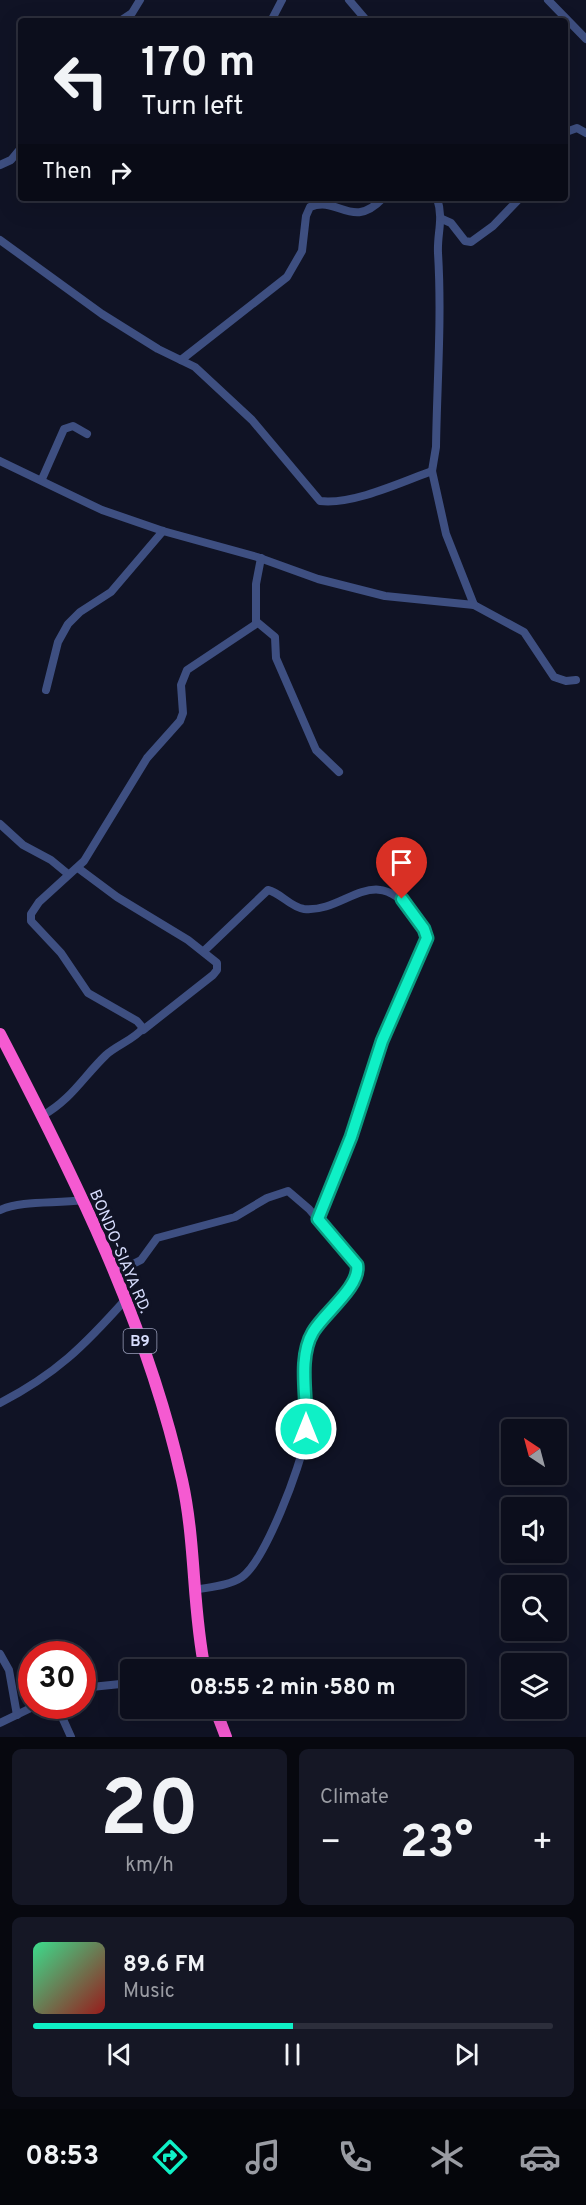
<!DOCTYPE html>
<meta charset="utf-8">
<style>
body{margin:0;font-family:Overpass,sans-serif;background:#151725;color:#f1f3f6;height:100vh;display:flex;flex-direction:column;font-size:22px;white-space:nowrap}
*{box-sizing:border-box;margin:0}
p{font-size:20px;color:#9a9ca3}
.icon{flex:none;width:33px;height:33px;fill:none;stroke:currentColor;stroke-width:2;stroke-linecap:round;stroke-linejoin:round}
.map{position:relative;height:1737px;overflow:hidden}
.drawer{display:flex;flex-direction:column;gap:12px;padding:12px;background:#07080f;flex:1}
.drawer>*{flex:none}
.guide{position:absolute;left:18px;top:18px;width:550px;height:183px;border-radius:6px;box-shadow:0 6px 24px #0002,0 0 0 2px #2c2e3b;background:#0c0e1c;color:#f1f3f6;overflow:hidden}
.needle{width:39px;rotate:324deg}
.controls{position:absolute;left:501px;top:1419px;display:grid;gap:12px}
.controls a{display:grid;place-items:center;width:66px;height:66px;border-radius:6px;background:#0c0e1c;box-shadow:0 6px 24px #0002,0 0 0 2px #2c2e3b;font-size:30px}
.speed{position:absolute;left:18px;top:1641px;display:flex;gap:12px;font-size:30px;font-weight:700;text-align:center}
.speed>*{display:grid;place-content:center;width:78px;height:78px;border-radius:50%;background:#0c0e1c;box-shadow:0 6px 24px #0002,0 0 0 2px #2c2e3b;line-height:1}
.speed .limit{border:9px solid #d22;background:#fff;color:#111}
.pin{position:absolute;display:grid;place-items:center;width:51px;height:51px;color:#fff;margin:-62px -26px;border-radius:50% 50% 50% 0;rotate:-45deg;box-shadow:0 0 6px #0007}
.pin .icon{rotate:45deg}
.me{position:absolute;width:66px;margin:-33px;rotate:0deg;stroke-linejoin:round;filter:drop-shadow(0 0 4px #0008)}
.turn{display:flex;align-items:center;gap:21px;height:126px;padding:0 24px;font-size:27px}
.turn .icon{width:78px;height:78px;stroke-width:2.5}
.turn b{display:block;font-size:42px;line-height:51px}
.then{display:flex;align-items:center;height:57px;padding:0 24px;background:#0003;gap:12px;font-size:22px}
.big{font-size:45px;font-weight:700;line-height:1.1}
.drawer .widget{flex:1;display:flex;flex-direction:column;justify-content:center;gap:9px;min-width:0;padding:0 21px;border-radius:9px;background:#151725}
.drawer .dial{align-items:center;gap:0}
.dial b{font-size:78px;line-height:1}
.song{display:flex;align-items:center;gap:18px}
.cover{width:72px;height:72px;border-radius:9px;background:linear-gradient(135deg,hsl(150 70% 55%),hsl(0 70% 35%))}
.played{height:6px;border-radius:3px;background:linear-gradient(90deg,#0ff0c6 50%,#2c2e3b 50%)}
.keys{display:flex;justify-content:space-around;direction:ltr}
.heat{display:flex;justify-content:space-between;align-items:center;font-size:33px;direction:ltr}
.drawer .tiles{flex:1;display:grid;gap:12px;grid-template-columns:1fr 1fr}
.widget:last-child{grid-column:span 2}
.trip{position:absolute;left:120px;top:1659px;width:345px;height:60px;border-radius:6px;background:#0c0e1c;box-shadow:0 6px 24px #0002,0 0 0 2px #2c2e3b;font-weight:700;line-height:60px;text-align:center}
.dock{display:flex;height:96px;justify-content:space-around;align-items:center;background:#05060b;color:#9a9ca3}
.dock .icon{width:42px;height:42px}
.dock .current{color:#0ff0c6}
.dock b{font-size:27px;color:#f1f3f6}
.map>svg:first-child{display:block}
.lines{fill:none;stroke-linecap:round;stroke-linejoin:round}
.minor{stroke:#3e4f81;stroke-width:8}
.highway{stroke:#f55ad1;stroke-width:12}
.route-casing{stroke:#0a9c81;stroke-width:15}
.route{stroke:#0ff0c6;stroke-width:10}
.labels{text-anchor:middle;stroke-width:6;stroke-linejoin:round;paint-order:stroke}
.shield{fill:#101325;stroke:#9ba0bc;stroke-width:1.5}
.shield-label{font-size:15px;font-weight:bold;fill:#d7ddfd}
.street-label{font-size:16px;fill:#d7ddfd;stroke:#101325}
</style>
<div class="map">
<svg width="586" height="1737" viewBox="0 0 586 1737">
<rect width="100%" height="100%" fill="#101325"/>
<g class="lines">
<!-- minor -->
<g class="minor">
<path d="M349 0 367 21"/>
<path d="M548 0 586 39"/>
<path d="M120 21 132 13 140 0"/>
<path d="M271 21 282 0"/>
<path d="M566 132 577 128 586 133"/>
<path d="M0 165 11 160 21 148"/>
<path d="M437 198C444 220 437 232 438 253 442 318 437 382 436 447L432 471 446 534 474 605 524 632 554 677 566 681 576 680"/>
<path d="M442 219 451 223 465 241 471 242 493 226 520 198"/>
<path d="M0 240 102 314 158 349 195 367 252 420 320 501C353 505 402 482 432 471"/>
<path d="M181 360 287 277 302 251 306 216 310 207C338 195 352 231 383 198"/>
<path d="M0 461 102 510 163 531 257 557 318 579 385 596 474 605"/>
<path d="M42 479 64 429 73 426 87 434"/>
<path d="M257 622 275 637 276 658 316 750 339 772"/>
<path d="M46 690 58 642 68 624 80 612 111 592 163 531"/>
<path d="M0 824 23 845 51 860 68 874"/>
<path d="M78 868 117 897 188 940 217 963V970L213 975 143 1030"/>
<path d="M204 951 268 890C281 893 290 907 304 909 347 913 373 860 414 914 421 922 428 931 426 943L382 1041 351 1137 318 1219"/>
<path d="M42 1116C72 1099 83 1077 106 1055 117 1045 135 1039 143 1028L137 1021 88 993 61 953 31 921V914L39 902 84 861 147 758 180 721 183 713 181 685 187 670 256 624V584L261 558"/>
<path d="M0 1210C22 1200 57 1204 82 1200"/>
<path d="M115 1273 141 1260 157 1238 235 1217 267 1198 288 1191 309 1209 357 1265 358 1277C343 1297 315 1317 309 1342 300 1372 309 1406 305 1437 302 1465 264 1562 242 1577 229 1586 209 1587 194 1590"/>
<path d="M0 1403C56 1374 84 1346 126 1299"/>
<path d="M0 1654 9 1670 17 1715"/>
<path d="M82 1688 130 1683"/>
<path d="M57 1706 71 1737"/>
<path d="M0 1723 35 1706"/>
</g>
<!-- highway -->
<g class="highway">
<path d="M0 1034C74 1176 147 1323 182 1480 196 1543 192 1607 205 1670"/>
<path d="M215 1708 226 1737"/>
</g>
</g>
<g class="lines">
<defs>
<path id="route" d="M306 1429C308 1400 297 1359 313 1332 324 1313 361 1286 357 1265L318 1219 351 1137 382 1041 427 938 424 929 402 899"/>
</defs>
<!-- route casing -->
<use href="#route" class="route-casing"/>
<!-- route -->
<use href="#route" class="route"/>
</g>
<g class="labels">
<!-- shield labels -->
<rect class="shield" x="123.5" y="1329" width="33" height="24" rx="4.5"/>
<g class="shield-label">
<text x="140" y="1346">B9</text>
</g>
<!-- street labels -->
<g class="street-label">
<text transform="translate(121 1251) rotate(67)" y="6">BONDO-SIAYA RD.</text>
</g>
</g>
</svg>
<div class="controls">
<a><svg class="needle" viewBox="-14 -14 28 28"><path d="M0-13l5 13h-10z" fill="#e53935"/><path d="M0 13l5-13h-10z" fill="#9a9ca3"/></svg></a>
<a><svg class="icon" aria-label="sound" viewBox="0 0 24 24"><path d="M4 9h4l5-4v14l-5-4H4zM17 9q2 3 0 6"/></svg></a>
<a><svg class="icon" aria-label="search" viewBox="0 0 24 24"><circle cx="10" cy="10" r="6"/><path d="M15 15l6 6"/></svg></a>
<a><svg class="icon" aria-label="layers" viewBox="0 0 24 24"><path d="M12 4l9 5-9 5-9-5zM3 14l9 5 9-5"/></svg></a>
</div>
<div class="speed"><div class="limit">30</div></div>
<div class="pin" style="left:402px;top:899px;background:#d93025"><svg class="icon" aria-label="arrive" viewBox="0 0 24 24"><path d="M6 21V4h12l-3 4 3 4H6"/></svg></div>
<svg class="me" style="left:306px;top:1429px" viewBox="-20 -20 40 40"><circle r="17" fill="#0ff0c6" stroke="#fff" stroke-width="3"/><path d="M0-11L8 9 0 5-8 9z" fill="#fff"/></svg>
<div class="trip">08:55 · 2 min · 580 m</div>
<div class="guide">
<div class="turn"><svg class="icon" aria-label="left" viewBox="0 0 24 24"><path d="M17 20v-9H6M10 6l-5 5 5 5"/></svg><div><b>170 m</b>Turn left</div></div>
<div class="then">Then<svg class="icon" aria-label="right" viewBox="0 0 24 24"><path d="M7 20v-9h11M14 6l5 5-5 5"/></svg></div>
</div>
</div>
<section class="drawer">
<div class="tiles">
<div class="widget dial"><b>20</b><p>km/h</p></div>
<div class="widget"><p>Climate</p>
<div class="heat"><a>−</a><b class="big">23°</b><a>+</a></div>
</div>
<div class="widget">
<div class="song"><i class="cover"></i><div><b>89.6 FM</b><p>Music</p></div></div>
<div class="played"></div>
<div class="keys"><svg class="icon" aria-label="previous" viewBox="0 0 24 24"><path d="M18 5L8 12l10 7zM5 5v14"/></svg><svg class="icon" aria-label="pause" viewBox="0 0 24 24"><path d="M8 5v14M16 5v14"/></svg><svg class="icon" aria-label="next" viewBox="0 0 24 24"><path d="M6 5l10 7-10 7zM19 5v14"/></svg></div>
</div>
</div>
</section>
<nav class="dock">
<b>08:53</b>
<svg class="icon current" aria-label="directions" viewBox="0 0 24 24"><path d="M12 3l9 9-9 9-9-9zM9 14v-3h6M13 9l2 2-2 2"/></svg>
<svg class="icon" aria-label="music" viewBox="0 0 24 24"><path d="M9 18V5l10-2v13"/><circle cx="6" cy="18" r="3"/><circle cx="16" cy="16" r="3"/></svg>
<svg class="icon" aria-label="phone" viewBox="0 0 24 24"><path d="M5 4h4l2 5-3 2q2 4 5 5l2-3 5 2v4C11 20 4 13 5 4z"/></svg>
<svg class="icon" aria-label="climate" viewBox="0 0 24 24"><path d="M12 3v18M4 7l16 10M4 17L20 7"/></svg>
<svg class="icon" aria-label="car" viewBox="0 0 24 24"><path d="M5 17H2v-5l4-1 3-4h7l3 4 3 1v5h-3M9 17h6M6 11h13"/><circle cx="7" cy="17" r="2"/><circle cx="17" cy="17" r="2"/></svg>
</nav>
